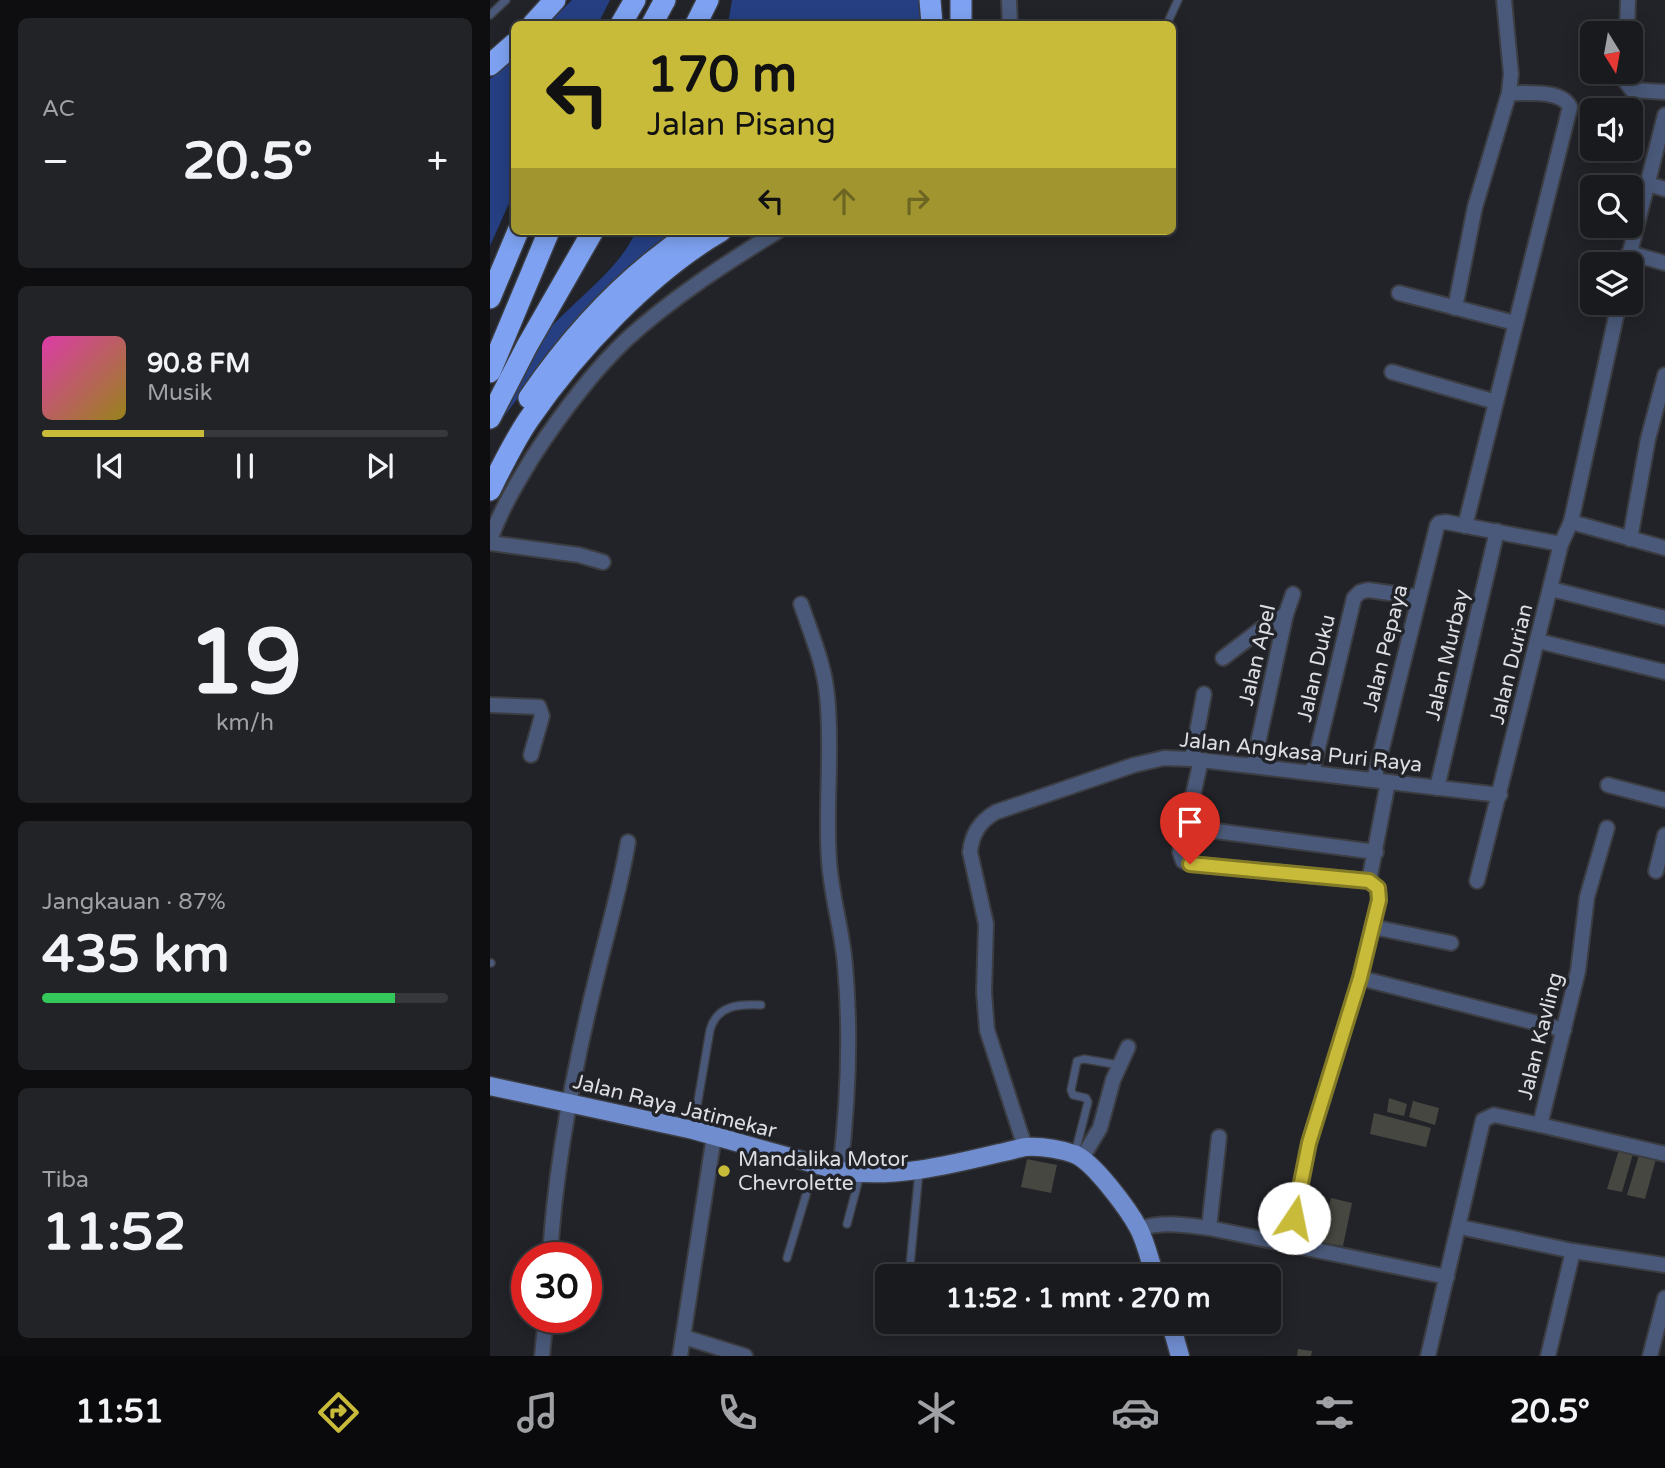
<!DOCTYPE html>
<html lang="id">
<meta charset="utf-8">
<style>
body{margin:0;font-family:"Varela Round",sans-serif;background:#222327;color:#f1f3f6;height:100vh;display:flex;flex-direction:column;font-size:26px;white-space:nowrap}
*{box-sizing:border-box;margin:0}
p{font-size:23px;color:#9fa1a4}
.icon{flex:none;width:38px;height:38px;fill:none;stroke:currentColor;stroke-width:2;stroke-linecap:round;stroke-linejoin:round}
.map{position:relative;flex:1;overflow:hidden}
.side{display:flex;flex-direction:column;gap:18px;padding:18px;background:#0e0e10;width:490px}
.side>*{flex:none}
.hud{position:absolute;left:21px;top:21px;width:665px;height:214px;border-radius:10px;box-shadow:0 4px 18px #0003,0 0 0 2px #37383c;background:#c9bb3a;color:#111;overflow:hidden}
.needle{width:46px;rotate:169deg}
.fabs{position:absolute;left:1090px;top:21px;display:grid;gap:14px}
.fabs a{display:grid;place-items:center;width:63px;height:63px;border-radius:10px;background:#191a1e;box-shadow:0 4px 18px #0003,0 0 0 2px #37383c;font-size:35px}
.speed{position:absolute;left:21px;top:1242px;display:flex;gap:14px;font-size:35px;font-weight:700;text-align:center}
.speed>*{display:grid;place-content:center;width:91px;height:91px;border-radius:50%;background:#191a1e;box-shadow:0 4px 18px #0003,0 0 0 2px #37383c;line-height:1}
.speed .limit{border:10px solid #d22;background:#fff;color:#111}
.pin{position:absolute;display:grid;place-items:center;width:60px;height:60px;color:#fff;margin:-72px -30px;border-radius:50% 50% 50% 0;rotate:-45deg;box-shadow:0 0 7px #0007}
.pin .icon{rotate:45deg}
.me{position:absolute;width:77px;margin:-38px;rotate:11deg;stroke-linejoin:round;filter:drop-shadow(0 0 5px #0008)}
.turn{display:flex;align-items:center;gap:24px;height:147px;padding:0 21px;font-size:32px}
.turn .icon{width:91px;height:91px;stroke-width:2.5}
.turn b{display:block;font-size:49px;line-height:60px}
.lanes{display:flex;align-items:center;height:66px;padding:0 21px;background:#0003;justify-content:center;gap:35px;direction:ltr}
.lanes .off{opacity:.35}
.big{font-size:52px;font-weight:800;line-height:1.1}
.side .widget{flex:1;display:flex;flex-direction:column;justify-content:center;gap:10px;min-width:0;padding:0 24px;border-radius:10px;background:#222327}
.side .dial{align-items:center;gap:0}
.dial b{font-size:91px;line-height:1}
.song{display:flex;align-items:center;gap:21px}
.cover{width:84px;height:84px;border-radius:10px;background:linear-gradient(135deg,hsl(320 70% 55%),hsl(50 70% 35%))}
.played{height:7px;border-radius:4px;background:linear-gradient(90deg,#c9bb3a 40%,#37383c 40%)}
.keys{display:flex;justify-content:space-around;direction:ltr}
.heat{display:flex;justify-content:space-between;align-items:center;font-size:38px;direction:ltr}
.charge{height:10px;border-radius:5px;background:linear-gradient(90deg,#34c759 87%,#37383c 0)}
.trip{position:absolute;left:385px;top:1264px;width:406px;height:70px;border-radius:10px;background:#191a1e;box-shadow:0 4px 18px #0003,0 0 0 2px #37383c;font-weight:800;line-height:70px;text-align:center}
.menu{display:flex;height:112px;justify-content:space-around;align-items:center;background:#0a0a0c;color:#9fa1a4}
.menu .icon{width:49px;height:49px}
.menu .current{color:#c9bb3a}
.menu b{font-size:32px;color:#f1f3f6}
main{display:flex;flex:1;min-height:0}
.map>svg:first-child{display:block}
.green{fill:#253f82}
.building{fill:#474741}
.lines{fill:none;stroke-linecap:round;stroke-linejoin:round}
.service-casing{stroke:#3b3d42;stroke-width:10}
.minor-casing{stroke:#3b3d42;stroke-width:18}
.primary-casing{stroke:#3b3d42;stroke-width:21}
.motorway-casing{stroke:#3b3d42;stroke-width:24}
.service{stroke:#4a5979;stroke-width:7}
.minor{stroke:#4a5979;stroke-width:14}
.primary{stroke:#708dcf;stroke-width:18}
.motorway{stroke:#7ea2f1;stroke-width:21}
.route-casing{stroke:#837a26;stroke-width:18}
.route{stroke:#c9bb3a;stroke-width:12}
.poi-dot{fill:#c9bb3a;stroke:#212328;stroke-width:2.5}
.labels{text-anchor:middle;stroke-width:7;stroke-linejoin:round;paint-order:stroke}
.street-label{font-size:21px;fill:#dddee2;stroke:#212328}
.poi-label{font-size:21px;fill:#dddee2;stroke:#212328;text-anchor:start}
</style>
<main>
<section class="side">
<div class="widget"><p>AC</p>
<div class="heat"><a>−</a><b class="big">20.5°</b><a>+</a></div>
</div>
<div class="widget">
<div class="song"><i class="cover"></i><div><b>90.8 FM</b><p>Musik</p></div></div>
<div class="played"></div>
<div class="keys"><svg class="icon" aria-label="previous" viewBox="0 0 24 24"><path d="M18 5L8 12l10 7zM5 5v14"/></svg><svg class="icon" aria-label="pause" viewBox="0 0 24 24"><path d="M8 5v14M16 5v14"/></svg><svg class="icon" aria-label="next" viewBox="0 0 24 24"><path d="M6 5l10 7-10 7zM19 5v14"/></svg></div>
</div>
<div class="widget dial"><b>19</b><p>km/h</p></div>
<div class="widget"><p>Jangkauan · 87%</p><b class="big">435 km</b><div class="charge"></div></div>
<div class="widget"><p>Tiba</p><b class="big">11:52</b></div>
</section>
<div class="map">
<svg width="1175" height="1356" viewBox="0 0 1175 1356">
<rect width="100%" height="100%" fill="#212328"/>
<!-- green -->
<g class="green">
<path d="M82 0H120L108 24H58Z"/>
<path d="M242 0H439L440 24H238Z"/>
<path d="M24 58V192L0 246V79Z"/>
<path d="M146 231H189L42 379 7 426H4C17 401 34 361 50 340 79 303 128 273 146 231Z"/>
</g>
<!-- building -->
<g class="building">
<path d="M899 1098 917 1104 914 1116 897 1112Z"/>
<path d="M923 1101 949 1108 945 1125 919 1117Z"/>
<path d="M884 1113 941 1128 936 1147 880 1134Z"/>
<path d="M1129 1150 1143 1154 1132 1192 1117 1189Z"/>
<path d="M1149 1155 1166 1159 1155 1199 1137 1195Z"/>
<path d="M537 1159 567 1165 561 1193 531 1187Z"/>
<path d="M817 1192 835 1196 826 1241 807 1238Z"/>
<path d="M841 1198 862 1203 853 1246 831 1242Z"/>
<path d="M808 1349 822 1351 821 1356H807Z"/>
</g>
<g class="lines">
<defs>
<g id="service">
<path d="M0 15 16 0"/>
<path d="M677 24 688 0"/>
<path d="M0 963H1"/>
<path d="M203 1130 220 1030C227 1005 249 1004 271 1005"/>
<path d="M585 1153 598 1102 596 1098 583 1095 581 1090 587 1061 594 1059 629 1065"/>
<path d="M357 1224 370 1175"/>
<path d="M297 1258 325 1165"/>
<path d="M419 1276 429 1171"/>
</g>
<g id="minor">
<path d="M519 0 520 24"/>
<path d="M1137 33 1138 0"/>
<path d="M1136 72V82L1142 90 1175 92"/>
<path d="M1158 184 1175 189"/>
<path d="M1139 253 1175 263"/>
<path d="M1137 264 1175 115"/>
<path d="M909 293 1025 323"/>
<path d="M965 308 985 207 1019 93 1021 74 1014 0"/>
<path d="M902 372 1006 402"/>
<path d="M1081 522 1175 548"/>
<path d="M975 526 1080 107C1071 89 1037 94 1019 93"/>
<path d="M1140 539 1158 439 1175 375"/>
<path d="M0 540C11 509 27 483 44 455 71 414 101 373 137 339 182 298 236 263 288 231"/>
<path d="M0 543 89 555 113 562"/>
<path d="M1061 589 1175 618"/>
<path d="M311 604C321 634 334 663 337 695 343 750 335 805 339 860 341 895 352 929 355 965 361 1033 358 1104 350 1171"/>
<path d="M1048 641 1175 672"/>
<path d="M733 658 771 629 796 614"/>
<path d="M0 705 49 707 52 716 41 755"/>
<path d="M702 759 714 694"/>
<path d="M711 760 690 852 693 861 700 864 879 881"/>
<path d="M763 766 796 614 803 594"/>
<path d="M822 773 864 598 870 592 878 590 929 597"/>
<path d="M884 780 947 526 949 523 956 522 1071 544"/>
<path d="M1118 785 1175 800"/>
<path d="M947 788 1007 531"/>
<path d="M695 827 886 852"/>
<path d="M1166 871 1175 835"/>
<path d="M879 881 898 782"/>
<path d="M987 881 1071 544 1081 522 1129 303"/>
<path d="M883 927 961 943"/>
<path d="M870 978 1074 1030"/>
<path d="M1050 1125 1175 1154"/>
<path d="M535 1147 497 1030 494 992 496 924 480 852C482 833 490 821 506 812L644 765 674 758 702 759 1010 795"/>
<path d="M592 1158 610 1128 623 1080 638 1047"/>
<path d="M970 1227 1083 1251 1175 1265"/>
<path d="M719 1228 729 1137"/>
<path d="M649 1229C673 1221 694 1225 719 1228L957 1277"/>
<path d="M799 1243 819 1143 870 978 889 900 888 888 879 881"/>
<path d="M60 1258C65 1166 83 1073 105 983 116 936 130 890 138 842"/>
<path d="M194 1337 255 1356"/>
<path d="M52 1356 56 1318"/>
<path d="M190 1356 224 1136"/>
<path d="M938 1356 993 1120 1004 1115 1050 1125 1088 971 1097 897 1117 828"/>
<path d="M1058 1356 1083 1251"/>
<path d="M1160 1356 1175 1298"/>
</g>
<g id="primary">
<path d="M0 1086 203 1130 350 1171C412 1180 474 1161 535 1147 551 1146 569 1149 584 1154 603 1161 639 1210 649 1229 656 1243 660 1261 665 1276"/>
<path d="M680 1321 690 1356"/>
</g>
<g id="motorway">
<path d="M440 0 442 24"/>
<path d="M471 0V24"/>
<path d="M43 24 65 0"/>
<path d="M131 24 145 0"/>
<path d="M162 24 175 0"/>
<path d="M206 24 218 0"/>
<path d="M0 65 24 44"/>
<path d="M0 298 28 231"/>
<path d="M0 372 59 231"/>
<path d="M39 398C84 332 137 275 204 231"/>
<path d="M0 418 37 346 103 231"/>
<path d="M0 490C12 466 24 441 39 419 86 351 160 272 231 231"/>
</g>
</defs>
<!-- service casing -->
<use href="#service" class="service-casing"/>
<!-- minor casing -->
<use href="#minor" class="minor-casing"/>
<!-- primary casing -->
<use href="#primary" class="primary-casing"/>
<!-- motorway casing -->
<use href="#motorway" class="motorway-casing"/>
<!-- service -->
<use href="#service" class="service"/>
<!-- minor -->
<use href="#minor" class="minor"/>
<!-- primary -->
<use href="#primary" class="primary"/>
<!-- motorway -->
<use href="#motorway" class="motorway"/>
</g>
<g class="lines">
<defs>
<path id="route" d="M700 864 879 881 888 888 889 900 870 978 819 1143 804 1218"/>
</defs>
<!-- route casing -->
<use href="#route" class="route-casing"/>
<!-- route -->
<use href="#route" class="route"/>
</g>
<!-- markers -->
<circle class="poi-dot" cx="234" cy="1171" r="7"/>
<g class="labels">
<!-- street labels -->
<g class="street-label">
<text transform="translate(895 648) rotate(-76)" y="7">Jalan Pepaya</text>
<text transform="translate(767 655) rotate(-77)" y="7">Jalan Apel</text>
<text transform="translate(957 655) rotate(-77)" y="7">Jalan Murbay</text>
<text transform="translate(1021 664) rotate(-76)" y="7">Jalan Durian</text>
<text transform="translate(826 668) rotate(-77)" y="7">Jalan Duku</text>
<text transform="translate(811 752) rotate(6)" y="7">Jalan Angkasa Puri Raya</text>
<text transform="translate(1050 1036) rotate(-76)" y="7">Jalan Kavling</text>
<text transform="translate(185 1106) rotate(14)" y="7">Jalan Raya Jatimekar</text>
</g>
<!-- poi labels -->
<g class="poi-label">
<text x="248" y="1166">Mandalika Motor<tspan x="248" dy="24">Chevrolette</tspan></text>
</g>
</g>
</svg>
<div class="fabs">
<a><svg class="needle" viewBox="-14 -14 28 28"><path d="M0-13l5 13h-10z" fill="#e53935"/><path d="M0 13l5-13h-10z" fill="#9fa1a4"/></svg></a>
<a><svg class="icon" aria-label="sound" viewBox="0 0 24 24"><path d="M4 9h4l5-4v14l-5-4H4zM17 9q2 3 0 6"/></svg></a>
<a><svg class="icon" aria-label="search" viewBox="0 0 24 24"><circle cx="10" cy="10" r="6"/><path d="M15 15l6 6"/></svg></a>
<a><svg class="icon" aria-label="layers" viewBox="0 0 24 24"><path d="M12 4l9 5-9 5-9-5zM3 14l9 5 9-5"/></svg></a>
</div>
<div class="speed"><div class="limit">30</div></div>
<div class="pin" style="left:700px;top:864px;background:#d93025"><svg class="icon" aria-label="arrive" viewBox="0 0 24 24"><path d="M6 21V4h12l-3 4 3 4H6"/></svg></div>
<svg class="me" style="left:804px;top:1218px" viewBox="-20 -20 40 40"><circle r="19" fill="#fff"/><path d="M0-13L10 11 0 6-10 11z" fill="#c9bb3a"/></svg>
<div class="trip">11:52 · 1 mnt · 270 m</div>
<div class="hud">
<div class="turn"><svg class="icon" aria-label="left" viewBox="0 0 24 24"><path d="M17 20v-9H6M10 6l-5 5 5 5"/></svg><div><b>170 m</b>Jalan Pisang</div></div>
<div class="lanes"><svg class="icon" aria-label="left" viewBox="0 0 24 24"><path d="M17 20v-9H6M10 6l-5 5 5 5"/></svg><svg class="icon off" aria-label="ahead" viewBox="0 0 24 24"><path d="M12 20V5M6 11l6-6 6 6"/></svg><svg class="icon off" aria-label="right" viewBox="0 0 24 24"><path d="M7 20v-9h11M14 6l5 5-5 5"/></svg></div>
</div>
</div>
</main>
<nav class="menu">
<b>11:51</b>
<svg class="icon current" aria-label="directions" viewBox="0 0 24 24"><path d="M12 3l9 9-9 9-9-9zM9 14v-3h6M13 9l2 2-2 2"/></svg>
<svg class="icon" aria-label="music" viewBox="0 0 24 24"><path d="M9 18V5l10-2v13"/><circle cx="6" cy="18" r="3"/><circle cx="16" cy="16" r="3"/></svg>
<svg class="icon" aria-label="phone" viewBox="0 0 24 24"><path d="M5 4h4l2 5-3 2q2 4 5 5l2-3 5 2v4C11 20 4 13 5 4z"/></svg>
<svg class="icon" aria-label="climate" viewBox="0 0 24 24"><path d="M12 3v18M4 7l16 10M4 17L20 7"/></svg>
<svg class="icon" aria-label="car" viewBox="0 0 24 24"><path d="M5 17H2v-5l4-1 3-4h7l3 4 3 1v5h-3M9 17h6M6 11h13"/><circle cx="7" cy="17" r="2"/><circle cx="17" cy="17" r="2"/></svg>
<svg class="icon" aria-label="filters" viewBox="0 0 24 24"><path d="M4 7h16M4 17h16"/><circle cx="9" cy="7" r="2"/><circle cx="15" cy="17" r="2"/></svg>
<b>20.5°</b>
</nav>
